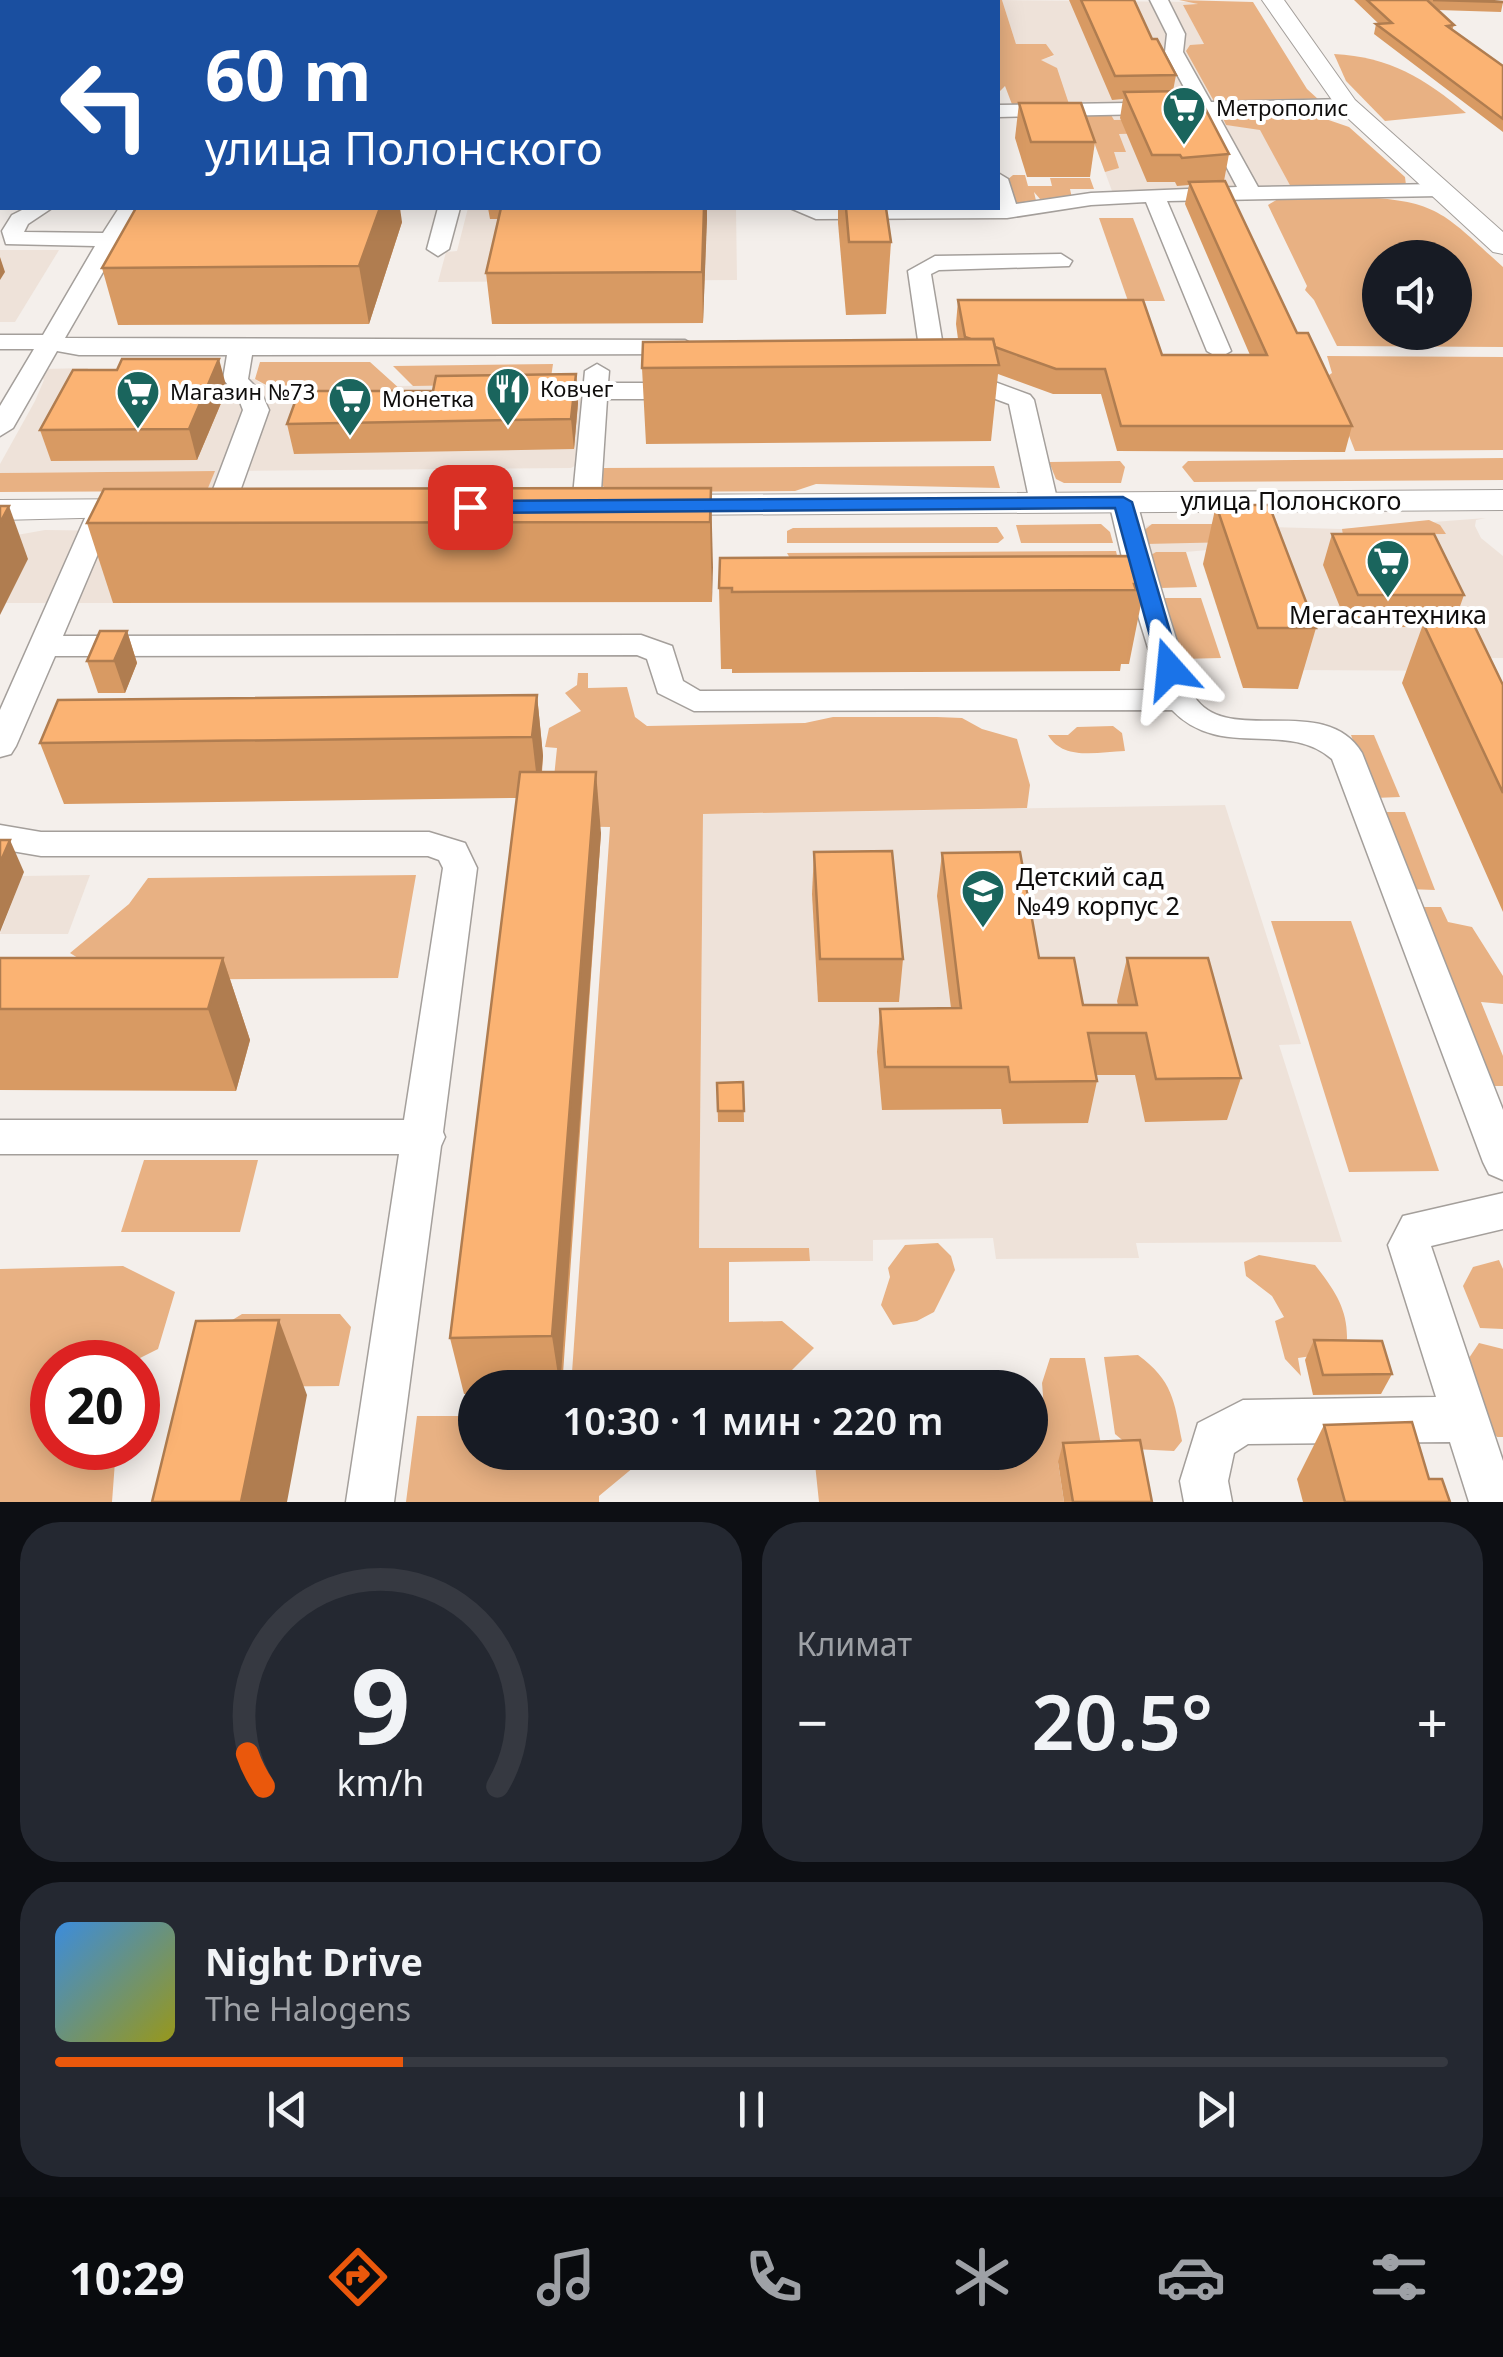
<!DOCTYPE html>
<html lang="ru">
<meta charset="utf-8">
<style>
body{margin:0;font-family:"Noto Sans",sans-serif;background:#242831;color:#f1f3f6;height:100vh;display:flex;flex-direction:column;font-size:38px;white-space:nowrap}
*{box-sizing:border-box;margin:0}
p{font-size:32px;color:#9ea1a6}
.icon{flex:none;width:55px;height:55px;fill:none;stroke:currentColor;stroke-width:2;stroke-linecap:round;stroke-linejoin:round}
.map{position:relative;height:1502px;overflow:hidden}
.drawer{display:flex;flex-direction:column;gap:20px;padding:20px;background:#0d0f14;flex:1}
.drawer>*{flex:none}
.top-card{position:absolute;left:0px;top:0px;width:1000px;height:210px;box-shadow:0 5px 25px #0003;background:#1a4fa0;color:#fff;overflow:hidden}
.buttons{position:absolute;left:1362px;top:240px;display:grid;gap:20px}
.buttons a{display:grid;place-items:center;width:110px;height:110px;border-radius:50%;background:#171b24;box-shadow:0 5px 25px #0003;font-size:50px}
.speed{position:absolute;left:30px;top:1340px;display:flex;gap:20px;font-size:50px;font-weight:700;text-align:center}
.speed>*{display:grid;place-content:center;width:130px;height:130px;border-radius:50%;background:#171b24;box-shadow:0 5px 25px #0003;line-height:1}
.speed .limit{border:15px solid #d22;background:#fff;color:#111}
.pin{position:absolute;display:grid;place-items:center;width:85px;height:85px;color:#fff;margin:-42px;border-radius:20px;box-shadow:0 5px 15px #0006}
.me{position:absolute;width:110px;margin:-55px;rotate:342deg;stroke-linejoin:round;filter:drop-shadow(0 0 8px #0008)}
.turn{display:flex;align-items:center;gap:35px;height:210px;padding:0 40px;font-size:45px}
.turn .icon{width:130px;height:130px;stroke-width:2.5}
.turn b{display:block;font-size:70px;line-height:85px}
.big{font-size:75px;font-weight:600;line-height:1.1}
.drawer .card{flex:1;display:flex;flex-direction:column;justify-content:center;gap:15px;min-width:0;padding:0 35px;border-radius:40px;background:#242831}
.drawer .dial{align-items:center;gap:0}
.dial svg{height:260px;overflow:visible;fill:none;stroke:#363941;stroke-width:7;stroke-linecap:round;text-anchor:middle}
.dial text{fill:#f1f3f6;stroke:none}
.song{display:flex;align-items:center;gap:30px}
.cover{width:120px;height:120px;border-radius:15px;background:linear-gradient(135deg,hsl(210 70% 55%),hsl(60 70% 35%))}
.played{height:10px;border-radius:5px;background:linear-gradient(90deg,#ea580c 25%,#363941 25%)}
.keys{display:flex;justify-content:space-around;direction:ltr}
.heat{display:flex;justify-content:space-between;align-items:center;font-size:55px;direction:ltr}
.drawer .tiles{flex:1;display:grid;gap:20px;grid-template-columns:1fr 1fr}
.card:last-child{grid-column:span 2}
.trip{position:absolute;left:458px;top:1370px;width:590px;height:100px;border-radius:50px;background:#171b24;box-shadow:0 5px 25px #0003;font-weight:600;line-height:100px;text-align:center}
.menu{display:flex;height:160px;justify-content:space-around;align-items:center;background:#090b0e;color:#9ea1a6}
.menu .icon{width:70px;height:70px}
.menu .selected{color:#ea580c}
.menu b{font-size:45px;color:#f1f3f6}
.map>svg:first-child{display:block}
.built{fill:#eee2d9}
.green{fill:#e8b183;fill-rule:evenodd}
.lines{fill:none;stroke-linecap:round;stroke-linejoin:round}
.minor-casing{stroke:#a49f9b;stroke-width:3}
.major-casing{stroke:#a49f9b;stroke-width:2}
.minor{fill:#fff;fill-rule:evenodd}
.major{fill:#fff;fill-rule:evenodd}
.wall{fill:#d89a63}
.shaded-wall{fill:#b07d50}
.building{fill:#fbb373;stroke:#b07d50;stroke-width:2.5}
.route{fill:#1a73e8;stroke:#114b97;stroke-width:2.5}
.labels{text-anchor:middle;stroke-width:8;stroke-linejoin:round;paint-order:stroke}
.far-poi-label{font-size:22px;fill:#0f0d0c;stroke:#fff;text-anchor:start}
.street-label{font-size:25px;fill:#0f0d0c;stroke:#fff}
.poi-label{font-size:25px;fill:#0f0d0c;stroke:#fff}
</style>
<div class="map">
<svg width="1503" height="1502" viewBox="0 0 1503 1502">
<rect width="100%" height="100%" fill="#f4efeb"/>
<!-- built -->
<g class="built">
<path d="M1002 0 1197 2 1196 6H1184L1204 44 1216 105 1065 106 1048 64 1039 60 1054 56 1046 44H1016Z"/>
<path d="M1221 114 1227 125 1260 129 1292 189 1112 191 1084 115Z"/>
<path d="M468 208H736L737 280 438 282 446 252 457 251Z"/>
<path d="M0 250H59L15 322H0Z"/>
<path d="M88 368 83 378 255 379 263 385 298 392 357 391 421 408 397 386 585 384 578 464 571 468 239 471 233 487 197 491 214 471 0 473V464L35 401 44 380 39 375 43 369Z"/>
<path d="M1486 518 1476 520 1475 526 1481 538 1503 556V658H1476L1472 671 1292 670 1208 550 1151 555 1145 544 1146 526 1152 524 1341 529Z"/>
<path d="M45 530 121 531 129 568 113 603H0V538Z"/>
<path d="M1225 805 1301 1044 1279 1045 1342 1242 1136 1243 1139 1258 996 1259 993 1238 873 1240V1261H810L809 1248H699L703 814Z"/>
<path d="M90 875 68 934H0L22 876Z"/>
</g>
<!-- green -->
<g class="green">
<path d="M979 0H1002L1016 44H1046L1054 55 1041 60 1057 68 1069 104 1013 107 1005 86 998 93 1001 109H998V2Z"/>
<path d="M1179 0 1253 2 1307 89 1319 100 1216 105 1186 51 1190 45 1204 44 1183 5 1198 4Z"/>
<path d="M1334 54C1390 57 1424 78 1466 113L1385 121 1346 81Z"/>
<path d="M1221 114 1317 116 1349 127 1405 177 1406 185 1292 189 1260 130 1226 125Z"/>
<path d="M1084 115H1111L1114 120 1188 119 1195 132 1119 134 1126 152H1114L1119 168 1105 172Z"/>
<path d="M1013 175H1025L1028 186H1052L1050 178H1090L1094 189H1070L1072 198 1040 199 1034 192 1037 205 1016 207 1007 180Z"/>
<path d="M1356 197C1439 200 1444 214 1503 267V347L1337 346 1314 300 1305 290 1307 286 1268 205 1278 199ZM1380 258H1455V332H1380Z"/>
<path d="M1099 218H1133L1165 301H1128Z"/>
<path d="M1327 356 1503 357V450L1355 451 1326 377 1332 373Z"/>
<path d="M260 362H370L421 408 357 392 277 391 255 379Z"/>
<path d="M553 364 550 384 413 386 393 366Z"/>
<path d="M1503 458V480L1194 482 1182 467 1188 461Z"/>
<path d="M1120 461 1125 467 1121 483H1064L1056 479 1049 462Z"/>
<path d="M994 466 1000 488 816 484 795 491 615 492 600 485 601 468Z"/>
<path d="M215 471 208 488 197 491 0 492V473Z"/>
<path d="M1429 520 1440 525 1446 534 1343 535 1342 529Z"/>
<path d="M1101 524 1110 532 1113 543H1021L1016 525Z"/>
<path d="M1152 524H1215L1235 542 1145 544 1142 532Z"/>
<path d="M997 527 1004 538 998 543H787V531L793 528Z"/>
<path d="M1116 551 1118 560H791L787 553Z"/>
<path d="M1156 552H1186L1197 587 1160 588 1151 555Z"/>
<path d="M1162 598H1201L1221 658 1180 659Z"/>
<path d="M578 673H588V688L627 687 635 717 647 726 805 723 833 717H937L962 718 982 729 1017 739 1030 785 1027 808 703 814 699 1248H809L810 1261 729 1262V1322L782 1321 814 1348 787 1375 806 1387H571L610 827 549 826 557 748 545 747 549 728 581 711 565 693 577 685Z"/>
<path d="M1113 726 1122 733 1125 751C1098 752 1063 761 1048 735H1068L1077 727Z"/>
<path d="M1351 735H1374L1400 797 1374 798Z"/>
<path d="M1379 812H1405L1435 890 1408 889Z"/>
<path d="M416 875 398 978 113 980 70 953 129 904 148 878Z"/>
<path d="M1418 907H1441L1448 922 1472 927 1503 976V1004L1481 1002 1503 1056V1086H1487Z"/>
<path d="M1271 921H1351L1439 1171 1349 1172Z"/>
<path d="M144 1160H258L240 1232H121Z"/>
<path d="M938 1243 951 1256 955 1270 934 1312 917 1321 893 1325 881 1305 890 1277 888 1268 905 1245Z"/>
<path d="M1259 1255 1315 1265C1337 1293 1351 1314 1346 1351L1298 1358 1301 1376 1285 1359 1275 1321 1284 1317 1272 1296 1246 1276 1244 1262Z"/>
<path d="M1499 1260 1503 1269V1329L1480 1328 1463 1286 1473 1267Z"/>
<path d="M123 1266 175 1292 158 1349 132 1362H52V1448H116L112 1502H0V1269Z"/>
<path d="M242 1314H340L351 1327 339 1386 225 1387 158 1502 213 1332Z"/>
<path d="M1479 1343 1503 1349V1437H1497L1479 1412 1467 1361Z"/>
<path d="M1138 1355C1173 1381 1174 1400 1182 1441L1174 1451 1133 1449 1115 1434 1104 1357Z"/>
<path d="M1050 1358H1085L1104 1461 1058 1462 1064 1502H819L815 1464 634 1467 599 1496V1502H406L417 1416H475V1452H1030V1413L1044 1408 1042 1383Z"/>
</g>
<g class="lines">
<defs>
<g id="minor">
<path d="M483 0H501V2H484Z"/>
<path d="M902 0H920L921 2H904Z"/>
<path d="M1150 0H1168L1185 34 1183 52 1211 102 1347 99 1357 105 1347 111 1217 113 1258 187 1440 184 1451 190 1440 196 1167 201 1231 351 1219 358 1207 351 1146 202 1091 205 1007 218 816 219 790 208H998V173L1008 179 1016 204 1091 193 1237 187 1198 113 998 117V105L1192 102 1165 52 1167 34Z"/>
<path d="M26 208H52L28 224 24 232 103 233 119 208H140L65 338 685 340 697 347 685 354 252 355 248 379 261 392 269 410 234 508 220 516 206 508 243 410 238 397 223 379 227 355H79L57 351 13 428 0 436V406L34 349H0V335H43L95 246 6 244 2 231 12 215Z"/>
<path d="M438 208H460L449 249 438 256 427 249Z"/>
<path d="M1061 254 1072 261 1069 266 939 270 931 274 946 364 1030 395 1034 400 1058 503 1044 511 1030 503 1009 404 925 373 922 368 908 271 935 256Z"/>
<path d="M597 364 609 371 608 383H687L700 391 687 399H607L600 506 586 514 572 506 585 371Z"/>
<path d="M1123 494 1137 502C1150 552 1164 602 1180 651 1184 665 1187 683 1194 696 1226 748 1325 691 1362 753L1503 1110V1180L1489 1174 1483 1162 1332 759C1286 719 1221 761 1172 710L694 711 658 693 647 659 637 655 55 656 16 746 11 754 0 757V710L89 509 103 501 117 509 63 636 641 635 672 646 683 681 700 691 1161 690 1128 583 1109 502Z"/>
<path d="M0 825 41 832H429L465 843 477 868 443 1132 445 1137 441 1146 394 1502H346L399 1154H0V1120H404L443 868 439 860 428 856H41L0 849Z"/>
<path d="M1503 1193V1229L1431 1246 1503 1461V1502H1469L1450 1442 1248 1444 1234 1453 1228 1481 1232 1502H1184L1180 1481 1198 1423 1243 1400 1436 1397 1388 1245 1403 1216Z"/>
</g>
<g id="major">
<path d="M1262 0H1284L1355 100 1503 232V254L1493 252 1339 110Z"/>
<path d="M1503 490V510L657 515 645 512 640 505 645 498 657 495Z"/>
<path d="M149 499 161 502 166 509 161 516 0 520V500Z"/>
</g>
</defs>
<!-- minor casing -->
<use href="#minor" class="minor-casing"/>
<!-- major casing -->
<use href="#major" class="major-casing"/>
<!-- minor -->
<use href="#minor" class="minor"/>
<!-- major -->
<use href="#major" class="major"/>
</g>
<!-- wall -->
<g class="wall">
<path d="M644 0H823L824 2H644Z"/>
<rect x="931" y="0" width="66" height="2"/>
<path d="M1069 0H1134L1152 39 1176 75 1173 91 1194 108 1229 154 1224 181 1297 333 1352 426 1345 452 1117 451 1101 394H1053L998 374 991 441 646 444 642 368 958 339 956 324 958 300 1162 355H1250L1185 204 1189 185 1177 186 1175 182H1147L1120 118 1123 99 1112 100Z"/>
<path d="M1354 0H1480L1503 2 1501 12 1438 10 1454 25 1452 30 1503 66V132L1374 34 1376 24H1379Z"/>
<path d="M1019 103 1095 142 1090 177H1027L1015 138Z"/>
<rect x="0" y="115" width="2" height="92"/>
<path d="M488 208H707L703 323 492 324 486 273 498 219H490Z"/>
<path d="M838 208H886L891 242 886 314 846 315 838 223Z"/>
<path d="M402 222 369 324 118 325 102 268Z"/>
<path d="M117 370 227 389 197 460 51 461 40 430Z"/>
<path d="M576 374 578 403 574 449 294 454 287 424 433 391Z"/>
<path d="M711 488 712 602 113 603 87 523Z"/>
<path d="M1216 505 1316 628 1298 689 1243 688 1203 564Z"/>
<path d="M1332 534 1464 595 1454 623 1503 685V912L1402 683 1422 627H1348L1323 565Z"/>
<path d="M1145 584 1129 664H1121L1120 671 732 673V669H721L719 588Z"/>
<path d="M127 631 137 663 125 693H98L87 661Z"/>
<path d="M537 695 543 756 542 772 601 833 562 1388H475V1394H464L450 1338 517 798 64 804 40 743Z"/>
<path d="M814 852 903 959 899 1002H818L812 894Z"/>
<path d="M942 853 1083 1005H1118L1117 1001 1127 958 1241 1078 1227 1120 1145 1122 1135 1075H1096L1097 1081 1088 1123 1003 1124 1001 1109 882 1110 877 1052 880 1009 951 1008 937 896Z"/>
<path d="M0 958H223L250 1040 236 1091 0 1090Z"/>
<path d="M743 1082 744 1122H718L717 1083Z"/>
<path d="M1314 1340 1392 1374 1381 1394 1313 1395 1305 1360Z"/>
<path d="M1324 1425 1429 1479 1450 1502H1303L1297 1479Z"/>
<path d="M1063 1443 1152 1502H1064L1058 1462Z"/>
</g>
<!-- shaded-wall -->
<g class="shaded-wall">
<path d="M249 0H268L267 2H247Z"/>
<path d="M539 0H553L552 2H538Z"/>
<path d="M2 131V154L0 146V135Z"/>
<path d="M380 208H400L402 222 369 324 359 266Z"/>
<path d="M704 208H707V220L703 323 702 272Z"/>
<path d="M0 257 5 272 0 280Z"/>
<path d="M219 359 227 389 197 460 189 429Z"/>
<path d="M576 374 578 403 574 449 571 419Z"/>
<path d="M711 488 713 567 712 602 710 522Z"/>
<path d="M9 506 28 559 0 615V523Z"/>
<path d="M127 631 137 663 125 693 114 661Z"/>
<path d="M537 695 543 756 539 798 532 737Z"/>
<path d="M596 772 601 833 560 1388 552 1336Z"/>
<path d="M10 840 24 872 0 932V863Z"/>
<path d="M223 958 250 1040 236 1091 208 1009Z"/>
<path d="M279 1320 307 1395 287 1502H241Z"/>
</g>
<!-- building -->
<g class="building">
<path d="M92 0H249L247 2H90Z"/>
<path d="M501 0H539L538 2H501Z"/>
<path d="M666 0H823L824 2H666Z"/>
<path d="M934 0H970L971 2H935Z"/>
<path d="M1081 0H1134L1152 39H1157L1176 75 1115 76Z"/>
<path d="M1367 0H1427L1454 25 1447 26 1503 66V119L1376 24 1392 23Z"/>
<path d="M1433 0H1480L1503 2Z"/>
<path d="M1185 91 1194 108H1205L1229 154 1182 158 1180 155H1152L1124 92Z"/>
<path d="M1019 103H1081L1095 142H1031Z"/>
<path d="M0 115H2V131L0 135Z"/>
<path d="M1225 181 1297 333H1308L1352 426H1121L1105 369H1056L995 347 993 339H971L965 337 958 300H1143L1162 355H1267L1189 182Z"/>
<path d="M136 208H380L359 266 102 268Z"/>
<path d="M501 208H704L702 272 486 273Z"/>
<path d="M846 208H886L891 242H849Z"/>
<path d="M993 339 999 365 642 368 643 342Z"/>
<path d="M122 359H219L189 429 40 430 73 370H117Z"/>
<path d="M576 374 571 419 287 424 299 391H433L436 376Z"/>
<path d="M711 488 710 522 87 523 104 489Z"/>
<path d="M1216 505H1269L1316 628H1258Z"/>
<path d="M0 506H9L0 523Z"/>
<path d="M1332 534H1434L1464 595H1358Z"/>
<path d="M1137 556 1145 584H1134L1136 590 732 592V588H719L720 558Z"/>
<path d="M1423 623H1473L1503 685V793Z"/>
<path d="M100 631H127L114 661H87Z"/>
<path d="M537 695 532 737 40 743 58 700Z"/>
<path d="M520 772H596L552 1336 450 1338Z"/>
<path d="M0 840H10L0 863Z"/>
<path d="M892 851 903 959H820L814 852Z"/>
<path d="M1020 852 1039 958H1074L1083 1005H1137L1127 958H1208L1241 1078 1156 1079 1146 1033H1088L1097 1081 1010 1082 1008 1067H885L880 1009 961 1008 942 853Z"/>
<path d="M0 958H223L208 1009H0Z"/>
<path d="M743 1082 744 1111H718L717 1083Z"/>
<path d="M279 1320 241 1502H152L196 1321Z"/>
<path d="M1314 1340 1382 1341 1392 1374 1323 1375Z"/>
<path d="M1412 1422 1429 1479H1442L1450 1502H1345L1324 1425Z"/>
<path d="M1140 1440 1152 1502H1073L1063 1443Z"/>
</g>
<!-- route -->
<path class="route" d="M1123 497 1132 502 1181 669 1178 674 1170 676 1159 669 1115 508 470 513 461 507 470 501Z"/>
<!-- icons -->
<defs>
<symbol id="supermarket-pin" viewBox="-11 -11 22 30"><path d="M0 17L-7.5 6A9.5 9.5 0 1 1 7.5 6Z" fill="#1a655d" stroke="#fff"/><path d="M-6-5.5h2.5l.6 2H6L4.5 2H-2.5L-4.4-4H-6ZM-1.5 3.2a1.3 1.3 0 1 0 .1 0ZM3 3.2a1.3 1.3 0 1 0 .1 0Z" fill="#fff"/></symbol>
<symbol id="restaurant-pin" viewBox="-11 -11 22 30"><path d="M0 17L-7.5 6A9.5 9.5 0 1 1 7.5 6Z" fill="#1a655d" stroke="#fff"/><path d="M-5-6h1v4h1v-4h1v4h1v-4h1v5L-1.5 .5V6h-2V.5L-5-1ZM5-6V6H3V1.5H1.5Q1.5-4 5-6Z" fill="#fff"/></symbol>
<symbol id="school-pin" viewBox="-11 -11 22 30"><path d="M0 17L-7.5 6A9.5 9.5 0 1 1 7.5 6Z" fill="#1a655d" stroke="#fff"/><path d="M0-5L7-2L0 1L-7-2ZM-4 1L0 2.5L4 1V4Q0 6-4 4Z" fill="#fff"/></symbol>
</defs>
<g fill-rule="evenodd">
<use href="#supermarket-pin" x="1159" y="83" width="50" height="68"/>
<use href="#restaurant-pin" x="483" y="364" width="50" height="68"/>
<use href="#supermarket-pin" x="113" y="367" width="50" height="68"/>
<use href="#supermarket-pin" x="325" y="374" width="50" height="68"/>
<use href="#supermarket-pin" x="1363" y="536" width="50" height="68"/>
<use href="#school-pin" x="958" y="866" width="50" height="68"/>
</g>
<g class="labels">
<!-- far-poi labels -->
<g class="far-poi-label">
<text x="1216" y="116">Метрополис</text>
<text x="540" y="397">Ковчег</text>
<text x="170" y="400">Магазин №73</text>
<text x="382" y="407">Монетка</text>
</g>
<!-- street labels -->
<g class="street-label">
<text x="1291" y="510">улица Полонского</text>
</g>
<!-- poi labels -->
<g class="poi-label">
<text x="1388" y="624">Мегасантехника</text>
<text x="1016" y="886" text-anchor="start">Детский сад<tspan x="1016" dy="29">№49 корпус 2</tspan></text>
</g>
</g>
</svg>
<div class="buttons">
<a><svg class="icon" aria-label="sound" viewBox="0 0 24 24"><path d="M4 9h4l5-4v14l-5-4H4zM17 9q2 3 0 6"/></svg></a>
</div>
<div class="speed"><div class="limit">20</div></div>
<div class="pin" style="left:470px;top:507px;background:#d93025"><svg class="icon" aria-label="arrive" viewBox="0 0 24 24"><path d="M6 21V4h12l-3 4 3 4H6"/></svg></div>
<svg class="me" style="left:1170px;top:669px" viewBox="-20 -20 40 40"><path d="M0-17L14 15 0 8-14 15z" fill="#1a73e8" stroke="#fff" stroke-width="4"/></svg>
<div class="trip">10:30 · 1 мин · 220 m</div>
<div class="top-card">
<div class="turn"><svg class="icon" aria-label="left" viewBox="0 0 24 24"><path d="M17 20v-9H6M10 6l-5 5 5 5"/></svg><div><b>60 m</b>улица Полонского</div></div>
</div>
</div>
<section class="drawer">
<div class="tiles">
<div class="card dial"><svg viewBox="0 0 100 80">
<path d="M14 69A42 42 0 1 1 86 69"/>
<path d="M14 69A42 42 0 0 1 9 59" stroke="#ea580c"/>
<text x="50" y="56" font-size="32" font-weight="700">9</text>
<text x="50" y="72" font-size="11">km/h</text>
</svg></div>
<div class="card"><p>Климат</p>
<div class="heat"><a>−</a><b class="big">20.5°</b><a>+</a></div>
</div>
<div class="card">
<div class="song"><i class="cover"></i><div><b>Night Drive</b><p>The Halogens</p></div></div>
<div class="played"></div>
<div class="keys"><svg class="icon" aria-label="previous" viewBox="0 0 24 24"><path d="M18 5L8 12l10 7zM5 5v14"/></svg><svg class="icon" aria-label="pause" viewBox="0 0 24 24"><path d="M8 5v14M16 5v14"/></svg><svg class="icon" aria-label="next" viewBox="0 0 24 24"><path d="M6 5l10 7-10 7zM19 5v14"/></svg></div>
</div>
</div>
</section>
<nav class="menu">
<b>10:29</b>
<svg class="icon selected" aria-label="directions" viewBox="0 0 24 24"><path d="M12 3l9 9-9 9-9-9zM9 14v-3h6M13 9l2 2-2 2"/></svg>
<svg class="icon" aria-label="music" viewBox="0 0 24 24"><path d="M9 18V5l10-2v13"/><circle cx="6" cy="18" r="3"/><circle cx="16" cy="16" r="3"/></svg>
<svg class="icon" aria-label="phone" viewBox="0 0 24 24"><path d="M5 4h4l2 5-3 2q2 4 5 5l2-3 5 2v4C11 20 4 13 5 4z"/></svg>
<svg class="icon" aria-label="climate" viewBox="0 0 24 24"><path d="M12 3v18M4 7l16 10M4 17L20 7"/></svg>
<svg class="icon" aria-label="car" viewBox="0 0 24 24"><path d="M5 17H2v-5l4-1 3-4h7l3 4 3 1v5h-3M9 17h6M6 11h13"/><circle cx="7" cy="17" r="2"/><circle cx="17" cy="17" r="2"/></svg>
<svg class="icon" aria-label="filters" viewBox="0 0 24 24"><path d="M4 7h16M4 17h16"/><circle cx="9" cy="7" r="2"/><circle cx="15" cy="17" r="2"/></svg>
</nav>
